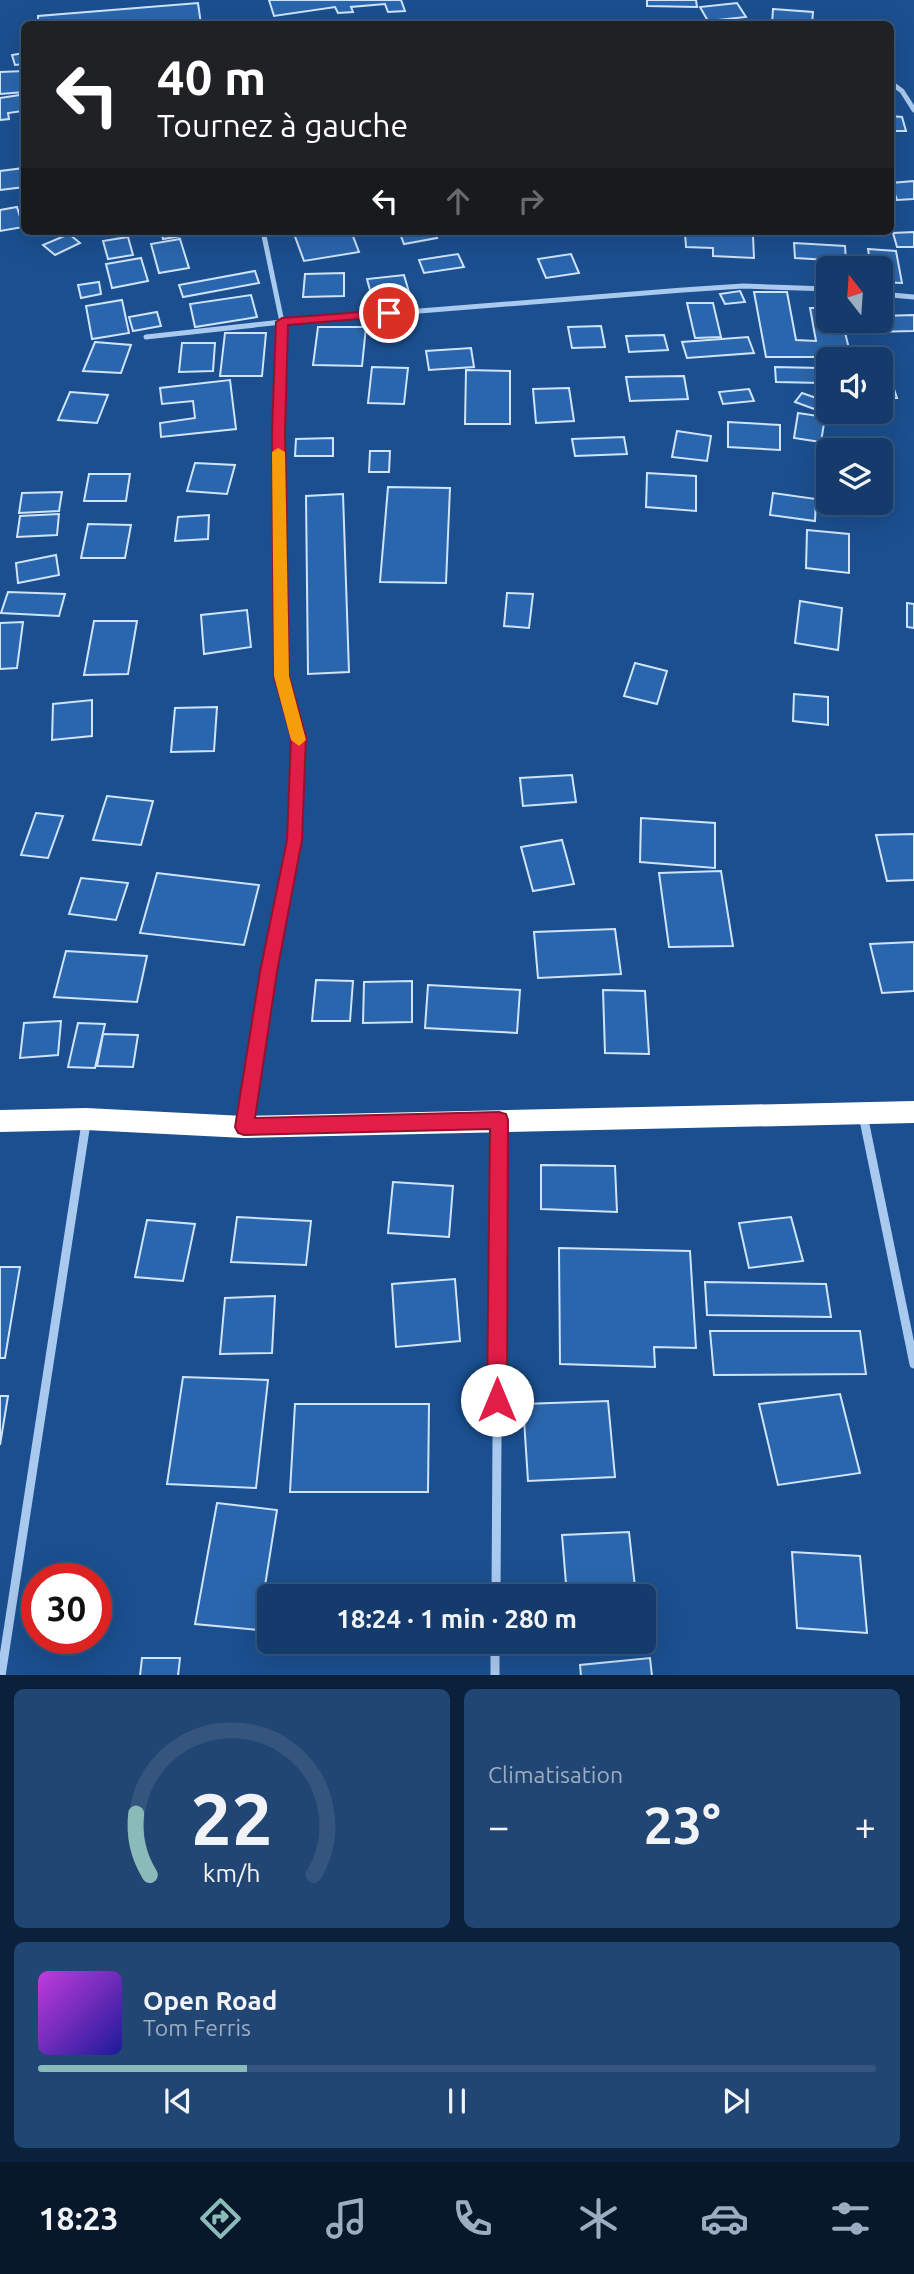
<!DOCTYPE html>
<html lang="fr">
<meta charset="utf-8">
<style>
body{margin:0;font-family:Ubuntu,sans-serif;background:#214673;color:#f1f3f6;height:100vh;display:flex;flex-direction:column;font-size:26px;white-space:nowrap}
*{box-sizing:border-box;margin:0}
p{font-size:23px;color:#9dadc1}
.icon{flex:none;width:38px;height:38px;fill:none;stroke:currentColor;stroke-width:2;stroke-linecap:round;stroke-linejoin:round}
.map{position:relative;height:1675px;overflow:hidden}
.drawer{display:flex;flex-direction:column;gap:14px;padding:14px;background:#0b203b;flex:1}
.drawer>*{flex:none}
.banner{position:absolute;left:21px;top:21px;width:873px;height:214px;border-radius:10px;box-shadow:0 7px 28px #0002,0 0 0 2px #33557e;background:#202124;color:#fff;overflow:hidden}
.needle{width:46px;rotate:343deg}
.fabs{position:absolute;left:816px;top:256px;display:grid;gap:14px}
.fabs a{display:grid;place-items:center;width:77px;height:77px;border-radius:10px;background:#143b6b;box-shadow:0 7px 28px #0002,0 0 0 2px #33557e;font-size:35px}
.speed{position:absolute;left:21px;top:1563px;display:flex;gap:14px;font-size:35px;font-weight:700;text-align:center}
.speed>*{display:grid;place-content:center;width:91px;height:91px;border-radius:50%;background:#143b6b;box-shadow:0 7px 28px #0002,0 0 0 2px #33557e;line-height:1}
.speed .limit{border:10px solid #d22;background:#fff;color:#111}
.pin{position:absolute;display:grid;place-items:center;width:60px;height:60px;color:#fff;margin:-30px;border:4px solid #fff;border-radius:50%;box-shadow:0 2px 7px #0007}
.me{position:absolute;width:77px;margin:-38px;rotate:0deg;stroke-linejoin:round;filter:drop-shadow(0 0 5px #0008)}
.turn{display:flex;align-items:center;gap:24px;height:147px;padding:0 21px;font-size:32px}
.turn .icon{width:91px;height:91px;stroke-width:2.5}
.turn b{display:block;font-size:49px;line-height:60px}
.lanes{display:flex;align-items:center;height:66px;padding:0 21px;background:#0003;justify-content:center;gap:35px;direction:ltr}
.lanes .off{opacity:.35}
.big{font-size:52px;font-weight:700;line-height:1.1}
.drawer .card{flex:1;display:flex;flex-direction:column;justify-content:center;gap:10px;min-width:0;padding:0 24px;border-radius:10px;background:#214673}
.drawer .dial{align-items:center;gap:0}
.dial svg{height:182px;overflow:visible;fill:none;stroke:#33557e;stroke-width:7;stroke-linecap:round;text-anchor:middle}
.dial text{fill:#f1f3f6;stroke:none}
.song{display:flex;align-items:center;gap:21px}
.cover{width:84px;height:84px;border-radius:10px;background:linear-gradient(135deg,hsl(290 70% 55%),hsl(240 70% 35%))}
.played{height:7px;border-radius:4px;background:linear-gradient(90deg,#8bbbb9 25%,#33557e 25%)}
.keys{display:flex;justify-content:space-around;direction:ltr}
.heat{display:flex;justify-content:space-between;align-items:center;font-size:38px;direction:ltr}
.drawer .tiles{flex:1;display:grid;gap:14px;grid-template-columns:1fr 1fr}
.card:last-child{grid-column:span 2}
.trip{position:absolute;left:257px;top:1584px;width:399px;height:70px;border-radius:10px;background:#143b6b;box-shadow:0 7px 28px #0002,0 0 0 2px #33557e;font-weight:700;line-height:70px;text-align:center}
.menu{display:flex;height:112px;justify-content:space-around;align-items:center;background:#08182b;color:#9dadc1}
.menu .icon{width:49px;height:49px}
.menu .on{color:#8bbbb9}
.menu b{font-size:32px;color:#f1f3f6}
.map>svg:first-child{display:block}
.building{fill:#2a66ad;stroke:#cfe3fa;stroke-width:2}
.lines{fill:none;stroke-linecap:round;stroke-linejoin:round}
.street-far2{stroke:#a9c9ee;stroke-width:5}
.street-far1{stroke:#a9c9ee;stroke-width:6}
.street{stroke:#a9c9ee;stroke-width:9}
.highway{fill:#fff;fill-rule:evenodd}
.route{fill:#e11d48;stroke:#92132f;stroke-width:2}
.slow{fill:#f59e0b}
</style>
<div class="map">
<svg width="914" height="1676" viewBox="0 0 914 1676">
<rect width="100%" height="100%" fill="#1b4f8f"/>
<!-- building -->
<g class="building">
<path d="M269 0H401L405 11 388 12 385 4 351 7 353 12 338 13 335 7 274 16Z"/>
<path d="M647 0H696L697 7 647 6Z"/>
<path d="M198 3 201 24H38V16Z"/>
<path d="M737 3 746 17 708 21 700 7Z"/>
<path d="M773 9 813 12 812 24H772Z"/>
<path d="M24 53V64L15 65 12 55Z"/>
<path d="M24 71V92L0 94V72Z"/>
<path d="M20 95 23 111 8 113 9 119 0 120V98Z"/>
<path d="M891 116 902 117 906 131H891Z"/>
<path d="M24 168V187L0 190V171Z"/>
<path d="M914 181V199L897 200 891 183Z"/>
<path d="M17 207 23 227 0 231V210Z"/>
<path d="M161 231H210L163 239Z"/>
<path d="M293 231H351L359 252 304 261Z"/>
<path d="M399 231H433L437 238 404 244Z"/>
<path d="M586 231H646V236L586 233Z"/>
<path d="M914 232V247H897L893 233Z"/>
<path d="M685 233 753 236 754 258 713 256V248L686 247Z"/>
<path d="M69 234 80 243 55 255 43 245Z"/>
<path d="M128 237 133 255 108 259 103 241Z"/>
<path d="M180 239 189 268 159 273 151 244Z"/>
<path d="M794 243 845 246 846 261 795 258Z"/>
<path d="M868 249 896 251 902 283 880 282V268H871Z"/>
<path d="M458 254 464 267 424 273 419 260Z"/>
<path d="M571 254 579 273 546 278 538 259Z"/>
<path d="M141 258 148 281 112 288 106 264Z"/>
<path d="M255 271 259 283 183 297 179 285Z"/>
<path d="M344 273V296L303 297 305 274Z"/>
<path d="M404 275 411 299 389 301 387 292 371 294 367 279Z"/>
<path d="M99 282 101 294 81 298 78 285Z"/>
<path d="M740 291 745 302 725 304 720 294Z"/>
<path d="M754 292H787L796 340 816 341 810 308H828V320H842L851 357H766Z"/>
<path d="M251 295 257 317 195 327 190 304Z"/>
<path d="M122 300 129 333 92 339 86 306Z"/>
<path d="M687 303H713L721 337 695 338Z"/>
<path d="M157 312 161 326 133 331 129 317Z"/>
<path d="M914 315V331L869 332 865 320H880V316Z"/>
<path d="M601 326 605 347 572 348 568 327Z"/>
<path d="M318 327H366L362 366 313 365Z"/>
<path d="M225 333H266L262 376H220Z"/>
<path d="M664 335 668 350 629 352 626 336Z"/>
<path d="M748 337 754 353 687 358 682 342Z"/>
<path d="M95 342 131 345 121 373 83 371Z"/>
<path d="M182 343H215L213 371 179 372Z"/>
<path d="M471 348 474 367 429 370 426 351Z"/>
<path d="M372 367 408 368 404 404 368 403Z"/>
<path d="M775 367 820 368 822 383 776 382Z"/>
<path d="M466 370 510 371V424H465Z"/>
<path d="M880 375H889L897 398H880Z"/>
<path d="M684 376 688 399 630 401 626 377Z"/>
<path d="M230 380 236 429 161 437 160 423 195 418 193 401 162 404 160 388Z"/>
<path d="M569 388 574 421 536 423 533 389Z"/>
<path d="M749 389 754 401 723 404 719 392Z"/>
<path d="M70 392 108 395 97 423 58 420Z"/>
<path d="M802 393 825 401 817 410 795 402Z"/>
<path d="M798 413 825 417 821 442 794 438Z"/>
<path d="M728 422 780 425V450L728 447Z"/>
<path d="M677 431 711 436 707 461 672 457Z"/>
<path d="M624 437 627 454 575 456 572 439Z"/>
<path d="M333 438V456H295L296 439Z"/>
<path d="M370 451H390L389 472H369Z"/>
<path d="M195 463 235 465 227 494 187 491Z"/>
<path d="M647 473 696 476V511L646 507Z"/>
<path d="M89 474H130L126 501H84Z"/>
<path d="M388 487 450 488 446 583 380 582Z"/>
<path d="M62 492 59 511 19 513 22 493Z"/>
<path d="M773 493 816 499 815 521 770 515Z"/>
<path d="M343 494 349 672 308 674 306 496Z"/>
<path d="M59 514 57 535 17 537 20 516Z"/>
<path d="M209 515 208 539 175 541 178 517Z"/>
<path d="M88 524 131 525 125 558H81Z"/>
<path d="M807 530 849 534V573L806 568Z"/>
<path d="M56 555 59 575 18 583 16 563Z"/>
<path d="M8 592 65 594 59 616 1 613Z"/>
<path d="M507 593 533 594 529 628 504 626Z"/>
<path d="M800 601 842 608 838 650 795 643Z"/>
<path d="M907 603 914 604V628L907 627Z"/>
<path d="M247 610 251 647 204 654 201 615Z"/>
<path d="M94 621H137L128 674 84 675Z"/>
<path d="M23 622 17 668 0 669V623Z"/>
<path d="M635 663 667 671 657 704 624 696Z"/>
<path d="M794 694 828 697V725L793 721Z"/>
<path d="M92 700V736L52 740 53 704Z"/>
<path d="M217 707 214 751 171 752 175 708Z"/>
<path d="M572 775 576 802 523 806 520 778Z"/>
<path d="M107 796 153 801 141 845 93 840Z"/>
<path d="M36 813 63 816 48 858 21 855Z"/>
<path d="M641 818 715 823V868L640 862Z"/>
<path d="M914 834V880L887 881 876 835Z"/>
<path d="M562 840 574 884 533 891 521 847Z"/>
<path d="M721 871 733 946 669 947 659 873Z"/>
<path d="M157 873 259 885 244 945 140 933Z"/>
<path d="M81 878 128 883 116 920 69 914Z"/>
<path d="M615 929 621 974 538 978 534 932Z"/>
<path d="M914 942V991L882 993 870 944Z"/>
<path d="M66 951 147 956 137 1002 54 997Z"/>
<path d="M316 980 353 981 350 1021H312Z"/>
<path d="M412 981V1022L363 1023 364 982Z"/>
<path d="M428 985 520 990 517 1033 425 1028Z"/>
<path d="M603 990 645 991 649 1054 605 1053Z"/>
<path d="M61 1021 58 1055 20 1058 24 1023Z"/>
<path d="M78 1023 105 1024 95 1068 68 1067Z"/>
<path d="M103 1034 138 1035 133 1067 97 1066Z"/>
<path d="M541 1165 615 1166 617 1212 541 1209Z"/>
<path d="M393 1182 453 1186 449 1237 388 1233Z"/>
<path d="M237 1217 311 1221 306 1265 231 1262Z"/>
<path d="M791 1217 803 1261 749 1268 739 1223Z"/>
<path d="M147 1220 195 1224 183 1281 135 1277Z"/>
<path d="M559 1248 690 1251 696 1348 654 1347 655 1367 560 1364Z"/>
<path d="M0 1267H20L5 1358H0Z"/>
<path d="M455 1279 460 1341 396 1347 392 1284Z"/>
<path d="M705 1282 826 1284 831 1317 707 1315Z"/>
<path d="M275 1296 272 1353 220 1354 225 1298Z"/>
<path d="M710 1331H860L866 1374 714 1375Z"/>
<path d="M183 1377 268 1380 256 1488 167 1484Z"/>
<path d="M840 1394 860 1473 778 1485 759 1404Z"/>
<path d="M0 1396H8L0 1445Z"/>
<path d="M608 1401 615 1477 528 1481 523 1404Z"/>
<path d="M295 1404H429L428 1492H290Z"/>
<path d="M217 1503 277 1510 258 1630 195 1624Z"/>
<path d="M629 1532 636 1596H567L562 1535Z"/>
<path d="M792 1552 860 1556 867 1633 797 1628Z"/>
<path d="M571 1642H641V1643L571 1646Z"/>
<path d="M142 1658H180L178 1676H140Z"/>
<path d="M650 1658 652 1676H581L580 1665Z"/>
</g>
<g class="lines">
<!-- street-far2 -->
<g class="street-far2">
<path d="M891 83 902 91 914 110"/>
<path d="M263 231 282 322 279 413"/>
<path d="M880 294 914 297"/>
<path d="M146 337 282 322 683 290 743 286 828 289"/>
</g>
<!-- street-far1 -->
<path class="street-far1" d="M272 958 295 840 299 737 282 676 279 412"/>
<!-- street -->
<g class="street">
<path d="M863 1115 914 1364"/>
<path d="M245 1123 272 956"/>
<path d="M496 1596 499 1124"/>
<path d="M495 1642V1676"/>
<path d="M1 1676 86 1123"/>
</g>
<!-- highway -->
<path class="highway" d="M914 1101V1123L244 1138 86 1130 0 1132V1110L86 1108 244 1116Z"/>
</g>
<!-- route -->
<path class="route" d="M389 310 395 313 393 316 288 325 285 432 289 676 306 737 302 840 277 972 255 1118 499 1112 506 1114 508 1120 507 1400 504 1407 497 1410 490 1407 487 1400 490 1129 244 1135 238 1133 235 1127 260 972 287 840 291 737 274 676 272 432 276 322 282 318Z"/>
<!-- slow -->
<path class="slow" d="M278 448 285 452 289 676 306 740 299 746 291 740 274 676 272 452Z"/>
</svg>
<div class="fabs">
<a><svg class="needle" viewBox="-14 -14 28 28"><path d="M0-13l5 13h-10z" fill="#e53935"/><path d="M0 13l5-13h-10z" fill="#9dadc1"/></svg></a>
<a><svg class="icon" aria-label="sound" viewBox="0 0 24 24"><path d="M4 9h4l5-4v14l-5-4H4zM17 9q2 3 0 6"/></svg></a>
<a><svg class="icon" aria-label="layers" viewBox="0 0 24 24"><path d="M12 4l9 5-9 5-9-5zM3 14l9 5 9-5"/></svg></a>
</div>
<div class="speed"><div class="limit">30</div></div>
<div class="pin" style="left:389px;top:313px;background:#d93025"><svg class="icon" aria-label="arrive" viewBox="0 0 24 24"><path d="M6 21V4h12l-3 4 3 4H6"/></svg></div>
<svg class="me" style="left:497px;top:1400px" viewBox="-20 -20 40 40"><circle r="19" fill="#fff"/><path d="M0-13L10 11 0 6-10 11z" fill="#e11d48"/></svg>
<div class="trip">18:24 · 1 min · 280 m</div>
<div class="banner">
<div class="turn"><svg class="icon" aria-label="left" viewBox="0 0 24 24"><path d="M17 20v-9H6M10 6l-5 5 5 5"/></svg><div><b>40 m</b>Tournez à gauche</div></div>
<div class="lanes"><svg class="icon" aria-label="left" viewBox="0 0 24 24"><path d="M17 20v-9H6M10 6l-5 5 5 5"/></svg><svg class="icon off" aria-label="ahead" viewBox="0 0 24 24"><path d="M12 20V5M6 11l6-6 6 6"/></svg><svg class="icon off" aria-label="right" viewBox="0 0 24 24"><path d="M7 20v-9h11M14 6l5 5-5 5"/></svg></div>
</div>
</div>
<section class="drawer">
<div class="tiles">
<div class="card dial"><svg viewBox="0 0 100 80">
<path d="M14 69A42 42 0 1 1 86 69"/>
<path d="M14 69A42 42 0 0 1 8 42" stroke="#8bbbb9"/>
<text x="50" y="56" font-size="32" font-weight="700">22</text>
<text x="50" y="72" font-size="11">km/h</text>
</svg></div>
<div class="card"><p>Climatisation</p>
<div class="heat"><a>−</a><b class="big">23°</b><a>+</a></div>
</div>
<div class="card">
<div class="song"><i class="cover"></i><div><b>Open Road</b><p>Tom Ferris</p></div></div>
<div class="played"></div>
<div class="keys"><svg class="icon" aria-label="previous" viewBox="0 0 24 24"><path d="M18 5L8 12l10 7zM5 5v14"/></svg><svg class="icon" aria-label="pause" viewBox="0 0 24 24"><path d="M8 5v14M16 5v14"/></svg><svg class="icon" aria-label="next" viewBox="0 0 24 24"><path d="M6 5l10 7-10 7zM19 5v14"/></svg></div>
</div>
</div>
</section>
<nav class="menu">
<b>18:23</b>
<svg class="icon on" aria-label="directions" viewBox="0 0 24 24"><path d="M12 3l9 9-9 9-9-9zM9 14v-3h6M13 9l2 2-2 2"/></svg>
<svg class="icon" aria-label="music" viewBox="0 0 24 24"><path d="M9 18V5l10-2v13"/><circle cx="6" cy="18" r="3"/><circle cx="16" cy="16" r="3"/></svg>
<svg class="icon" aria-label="phone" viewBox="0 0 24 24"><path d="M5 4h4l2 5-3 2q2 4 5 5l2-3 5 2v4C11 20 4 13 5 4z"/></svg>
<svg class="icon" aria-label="climate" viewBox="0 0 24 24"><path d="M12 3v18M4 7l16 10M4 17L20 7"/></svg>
<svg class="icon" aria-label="car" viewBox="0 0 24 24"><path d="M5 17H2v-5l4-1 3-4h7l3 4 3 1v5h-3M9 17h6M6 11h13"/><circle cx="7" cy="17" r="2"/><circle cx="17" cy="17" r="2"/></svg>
<svg class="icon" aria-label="filters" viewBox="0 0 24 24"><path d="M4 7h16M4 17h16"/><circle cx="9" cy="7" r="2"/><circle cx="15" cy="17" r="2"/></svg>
</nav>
